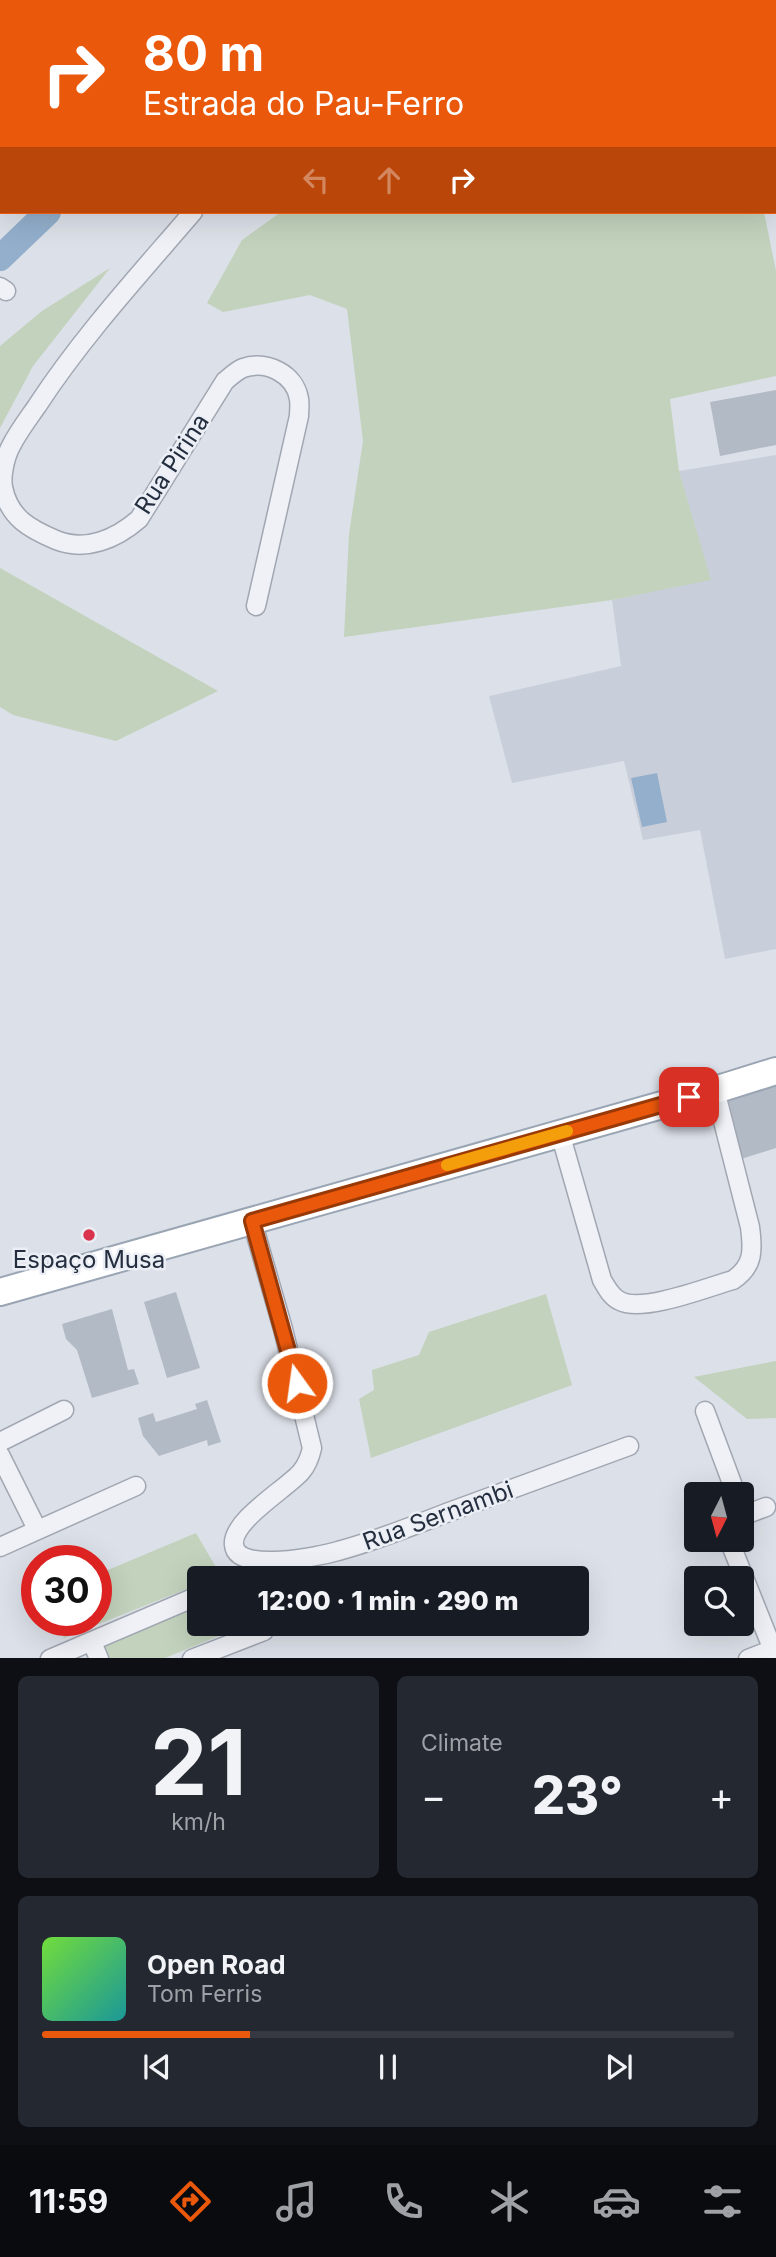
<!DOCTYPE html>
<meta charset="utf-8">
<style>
body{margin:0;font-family:Inter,sans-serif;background:#242831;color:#f1f3f6;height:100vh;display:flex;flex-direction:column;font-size:26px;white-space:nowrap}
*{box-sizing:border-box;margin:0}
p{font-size:23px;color:#9ea1a6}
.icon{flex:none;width:38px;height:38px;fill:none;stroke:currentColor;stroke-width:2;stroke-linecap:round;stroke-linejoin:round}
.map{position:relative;height:1658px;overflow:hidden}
.sheet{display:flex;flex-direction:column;gap:18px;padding:18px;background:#0d0f14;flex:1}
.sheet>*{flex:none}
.banner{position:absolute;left:0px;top:0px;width:777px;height:214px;box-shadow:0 7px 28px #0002;background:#ea580c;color:#fff;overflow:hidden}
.needle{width:46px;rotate:186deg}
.buttons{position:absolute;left:684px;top:1482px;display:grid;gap:14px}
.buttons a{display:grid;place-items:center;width:70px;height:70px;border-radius:7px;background:#171b24;box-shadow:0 7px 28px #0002;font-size:35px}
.speed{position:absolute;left:21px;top:1545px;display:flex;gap:14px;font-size:35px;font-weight:700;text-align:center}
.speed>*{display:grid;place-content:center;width:91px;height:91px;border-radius:50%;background:#171b24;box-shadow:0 7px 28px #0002;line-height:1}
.speed .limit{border:10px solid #d22;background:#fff;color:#111}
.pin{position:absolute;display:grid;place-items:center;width:60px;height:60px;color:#fff;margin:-30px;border-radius:14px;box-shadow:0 4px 10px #0006}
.me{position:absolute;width:77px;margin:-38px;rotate:346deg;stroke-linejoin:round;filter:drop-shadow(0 0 5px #0008)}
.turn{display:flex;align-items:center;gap:24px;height:147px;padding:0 28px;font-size:32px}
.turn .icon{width:91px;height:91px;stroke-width:2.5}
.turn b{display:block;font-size:49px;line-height:60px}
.lanes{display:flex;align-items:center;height:66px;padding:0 28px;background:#0003;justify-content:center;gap:35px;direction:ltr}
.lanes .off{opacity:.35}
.big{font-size:52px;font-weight:800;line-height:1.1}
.sheet .card{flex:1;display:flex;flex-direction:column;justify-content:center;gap:10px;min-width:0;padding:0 24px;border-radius:10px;background:#242831}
.sheet .dial{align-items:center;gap:0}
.dial b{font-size:91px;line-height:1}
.song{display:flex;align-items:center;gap:21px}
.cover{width:84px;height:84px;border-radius:10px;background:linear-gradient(135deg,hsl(100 70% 55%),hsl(180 70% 35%))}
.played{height:7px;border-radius:4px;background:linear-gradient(90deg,#ea580c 30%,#363941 30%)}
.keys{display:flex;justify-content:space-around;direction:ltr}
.heat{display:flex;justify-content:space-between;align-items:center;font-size:38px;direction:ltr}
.sheet .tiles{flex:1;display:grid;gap:18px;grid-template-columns:1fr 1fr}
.card:last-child{grid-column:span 2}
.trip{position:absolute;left:187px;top:1566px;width:402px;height:70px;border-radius:7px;background:#171b24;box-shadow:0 7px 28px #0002;font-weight:800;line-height:70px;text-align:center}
.tabs{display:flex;height:112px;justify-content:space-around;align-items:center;background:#090b0e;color:#9ea1a6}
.tabs .icon{width:49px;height:49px}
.tabs .on{color:#ea580c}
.tabs b{font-size:32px;color:#f1f3f6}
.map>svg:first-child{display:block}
.built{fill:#c9cfda}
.green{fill:#c2d2bc}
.water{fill:#93afcc}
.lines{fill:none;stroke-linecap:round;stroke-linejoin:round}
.river{stroke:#93afcc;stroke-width:26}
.building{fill:#b2bac5}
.minor-casing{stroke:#a1a7b2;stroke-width:21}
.primary-casing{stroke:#9aa5b4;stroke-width:30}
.minor{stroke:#eff1f6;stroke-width:18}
.primary{stroke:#fff;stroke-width:26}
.route-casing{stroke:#983908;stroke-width:18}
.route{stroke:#ea580c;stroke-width:12}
.slow{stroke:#f59e0b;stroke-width:12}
.poi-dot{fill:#da334e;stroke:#ebeff5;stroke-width:2.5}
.labels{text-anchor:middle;stroke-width:5;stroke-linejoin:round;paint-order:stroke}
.street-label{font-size:24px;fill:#242e3f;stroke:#ebeff5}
.poi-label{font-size:24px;fill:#242e3f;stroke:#ebeff5}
</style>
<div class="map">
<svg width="776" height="1659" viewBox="0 0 776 1659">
<rect width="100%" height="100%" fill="#dce0e8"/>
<!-- built -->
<path class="built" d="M776 455V949L725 959 700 830 643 840 624 761 512 783 489 696 621 666 612 600 710 579 679 471Z"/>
<!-- green -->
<g class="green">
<path d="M281 212H764L776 271V376L670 399 679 471 711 580 612 600 344 637 349 534 363 441 347 309 310 295 223 312 207 303 242 240Z"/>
<path d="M110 268 33 366 0 428V346L42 311Z"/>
<path d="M0 568 218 691 116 741 13 715 0 707Z"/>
<path d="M546 1294 572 1385 371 1458 359 1399 374 1390 372 1370 419 1355 429 1332Z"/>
<path d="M776 1361V1418L747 1419 694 1377Z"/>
<path d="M196 1533 221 1576 214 1578H200L199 1584 64 1638 58 1621 96 1620V1575Z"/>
<path d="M199 1600 200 1624H248L165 1658H105L98 1644Z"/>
</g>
<!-- water -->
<path class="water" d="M657 773 667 822 642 827 631 778Z"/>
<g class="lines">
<!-- river -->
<g class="river">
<path d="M64 0V2"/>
<path d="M0 258 48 212"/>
</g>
</g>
<!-- building -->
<g class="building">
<path d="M776 390V445L720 456 710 402Z"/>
<path d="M776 1081V1148L741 1159 726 1098Z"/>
<path d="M176 1292 200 1368 167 1378 144 1302Z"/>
<path d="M112 1309 128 1370 134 1369 139 1384 92 1398 77 1350 66 1339 62 1324Z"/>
<path d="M207 1400 221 1442 208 1446 207 1440 159 1456 143 1436 138 1418 153 1413 156 1422 197 1409 195 1404Z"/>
</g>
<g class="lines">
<defs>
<g id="minor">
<path d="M360 0V2"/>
<path d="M600 2 609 0"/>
<path d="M0 111H2"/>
<path d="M193 212C139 275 82 337 37 406 28 419 18 432 11 446 5 457 1 476 3 487 9 518 30 529 56 540 86 552 116 539 139 519L225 381C230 377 236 371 243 368 267 360 295 374 299 399 300 405 299 411 299 416L256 606"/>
<path d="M0 287 6 291"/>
<path d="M560 1133 602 1280C607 1288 611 1297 620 1301 643 1313 708 1287 733 1280 754 1266 753 1250 750 1227L715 1090"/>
<path d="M252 1221 283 1329 312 1448C310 1457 307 1465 301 1472 286 1489 231 1521 234 1545 237 1574 321 1556 338 1551 376 1541 412 1526 449 1512 509 1490 569 1468 629 1446"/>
<path d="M705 1411 736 1494"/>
<path d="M0 1442 64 1410"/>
<path d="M0 1455 37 1529"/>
<path d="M742 1516 766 1507"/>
<path d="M729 1540 773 1650"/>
<path d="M0 1547 136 1486"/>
<path d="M92 1642 99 1659"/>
<path d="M50 1659 200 1595"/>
<path d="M192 1659 264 1631"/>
<path d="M748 1659 776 1648"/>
</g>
<g id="primary">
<path d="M744 0V2"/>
<path d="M775 143 776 146"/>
<path d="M0 1292 715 1090 776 1071"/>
</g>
</defs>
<!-- minor casing -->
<use href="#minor" class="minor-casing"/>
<!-- primary casing -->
<use href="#primary" class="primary-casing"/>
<!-- minor -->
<use href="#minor" class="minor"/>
<!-- primary -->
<use href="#primary" class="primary"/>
</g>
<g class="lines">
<defs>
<path id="route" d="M297 1383 252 1221 689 1097"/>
</defs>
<!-- route casing -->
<use href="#route" class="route-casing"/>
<!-- route -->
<use href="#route" class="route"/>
<!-- slow -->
<path class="slow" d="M447 1165 567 1131"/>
</g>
<!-- markers -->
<circle class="poi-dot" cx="89" cy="1235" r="7"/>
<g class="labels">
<!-- street labels -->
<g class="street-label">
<text transform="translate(172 464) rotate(-57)" y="8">Rua Pirina</text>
<text transform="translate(438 1516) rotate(-20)" y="8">Rua Sernambi</text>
</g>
<!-- poi labels -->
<g class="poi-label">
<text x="89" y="1268">Espaço Musa</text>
</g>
</g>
</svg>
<div class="buttons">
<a><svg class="needle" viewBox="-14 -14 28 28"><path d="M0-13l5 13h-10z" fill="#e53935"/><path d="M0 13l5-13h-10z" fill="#9ea1a6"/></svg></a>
<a><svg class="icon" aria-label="search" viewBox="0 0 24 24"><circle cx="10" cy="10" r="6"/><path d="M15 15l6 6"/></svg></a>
</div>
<div class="speed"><div class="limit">30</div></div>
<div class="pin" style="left:689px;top:1097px;background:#d93025"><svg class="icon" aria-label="arrive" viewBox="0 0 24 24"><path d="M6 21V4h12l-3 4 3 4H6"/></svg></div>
<svg class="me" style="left:297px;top:1383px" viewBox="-20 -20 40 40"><circle r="17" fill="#ea580c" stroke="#fff" stroke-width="3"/><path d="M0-11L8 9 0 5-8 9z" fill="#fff"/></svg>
<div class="trip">12:00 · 1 min · 290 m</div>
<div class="banner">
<div class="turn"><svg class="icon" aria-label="right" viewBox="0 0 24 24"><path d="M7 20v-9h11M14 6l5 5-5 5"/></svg><div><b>80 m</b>Estrada do Pau-Ferro</div></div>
<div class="lanes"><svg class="icon off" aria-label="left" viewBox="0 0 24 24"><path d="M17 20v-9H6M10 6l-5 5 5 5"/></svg><svg class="icon off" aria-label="ahead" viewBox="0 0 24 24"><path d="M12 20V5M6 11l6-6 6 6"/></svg><svg class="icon" aria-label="right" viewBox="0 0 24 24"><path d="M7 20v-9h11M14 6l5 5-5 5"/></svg></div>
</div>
</div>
<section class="sheet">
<div class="tiles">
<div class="card dial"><b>21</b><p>km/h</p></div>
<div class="card"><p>Climate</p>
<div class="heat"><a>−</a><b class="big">23°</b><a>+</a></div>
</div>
<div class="card">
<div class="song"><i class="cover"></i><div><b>Open Road</b><p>Tom Ferris</p></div></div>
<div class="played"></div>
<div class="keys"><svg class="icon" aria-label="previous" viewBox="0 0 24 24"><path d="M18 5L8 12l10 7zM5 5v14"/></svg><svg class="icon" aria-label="pause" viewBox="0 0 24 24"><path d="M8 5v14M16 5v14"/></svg><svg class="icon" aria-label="next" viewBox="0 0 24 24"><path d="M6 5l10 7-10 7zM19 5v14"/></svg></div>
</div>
</div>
</section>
<nav class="tabs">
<b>11:59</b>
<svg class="icon on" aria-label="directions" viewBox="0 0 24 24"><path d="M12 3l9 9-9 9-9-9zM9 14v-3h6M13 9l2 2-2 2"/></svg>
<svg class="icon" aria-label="music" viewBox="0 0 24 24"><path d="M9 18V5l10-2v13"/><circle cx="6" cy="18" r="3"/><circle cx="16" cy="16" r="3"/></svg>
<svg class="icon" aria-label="phone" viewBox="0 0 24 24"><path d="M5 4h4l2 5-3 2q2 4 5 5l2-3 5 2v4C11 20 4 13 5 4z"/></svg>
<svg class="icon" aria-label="climate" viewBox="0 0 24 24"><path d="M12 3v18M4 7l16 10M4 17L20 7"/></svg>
<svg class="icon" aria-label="car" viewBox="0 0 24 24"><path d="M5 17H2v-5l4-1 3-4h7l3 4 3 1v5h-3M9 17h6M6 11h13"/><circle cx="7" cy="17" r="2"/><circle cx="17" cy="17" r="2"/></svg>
<svg class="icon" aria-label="filters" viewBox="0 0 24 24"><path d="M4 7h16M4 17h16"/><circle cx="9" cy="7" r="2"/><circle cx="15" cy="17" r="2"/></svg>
</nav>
